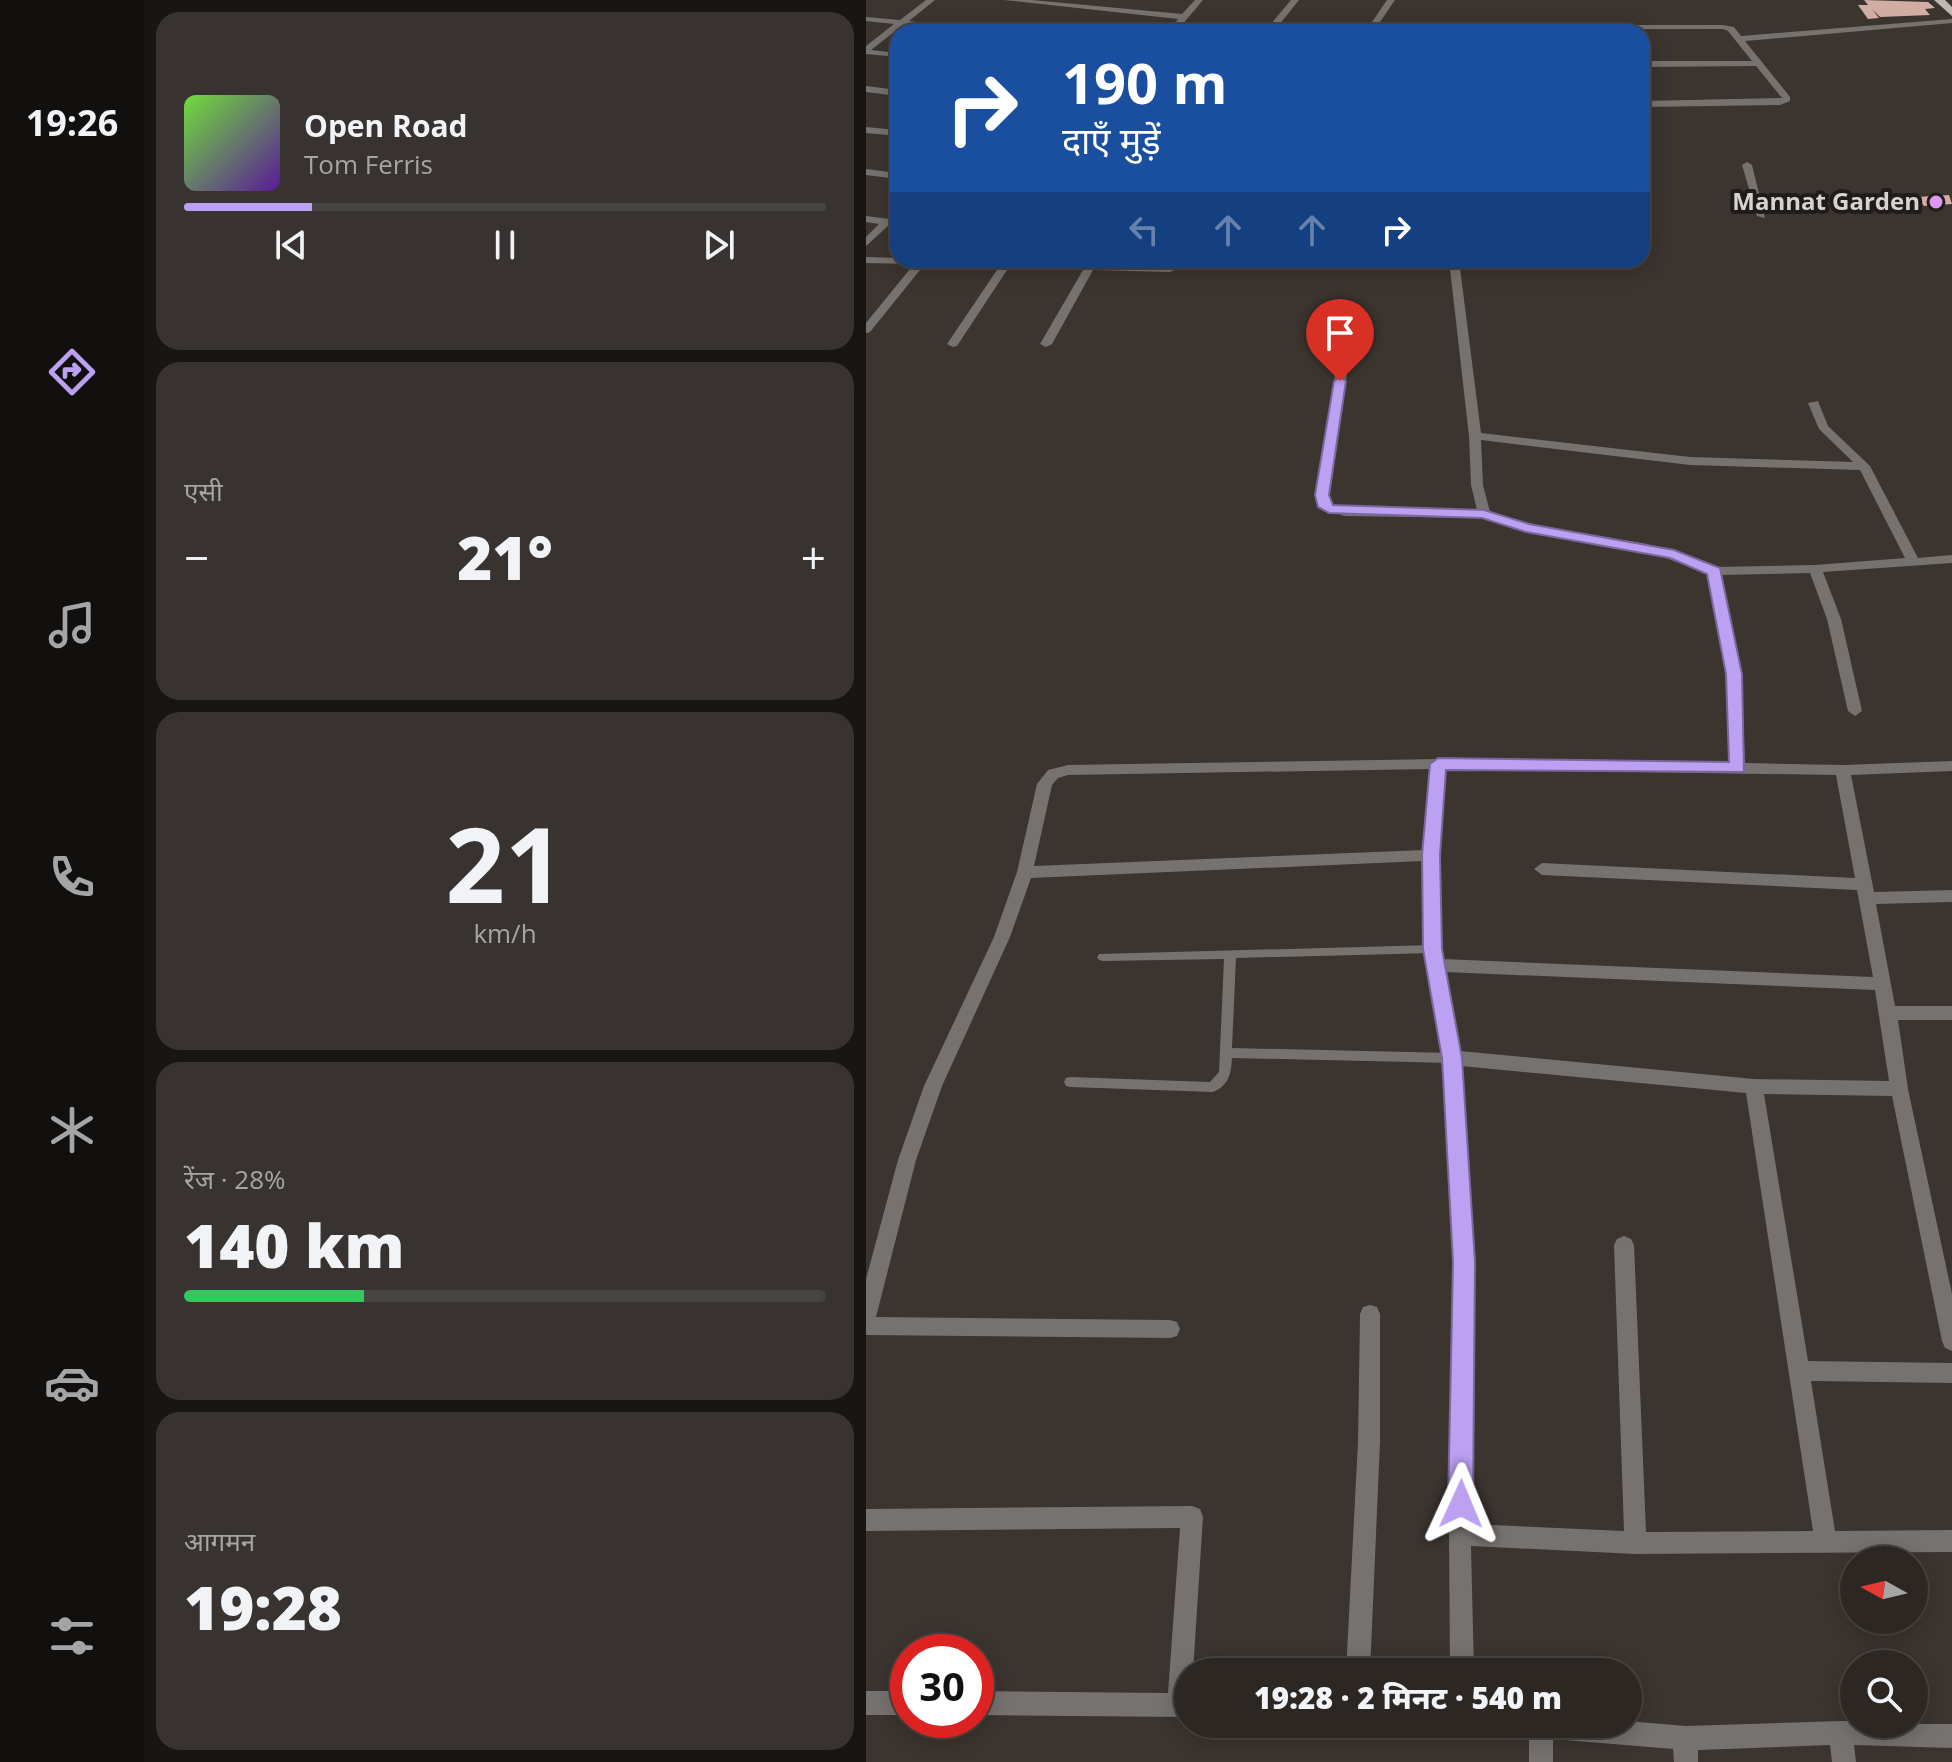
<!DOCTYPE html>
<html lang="hi">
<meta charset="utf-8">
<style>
body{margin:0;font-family:"Open Sans","Noto Sans Devanagari",sans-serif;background:#383330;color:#f1f3f6;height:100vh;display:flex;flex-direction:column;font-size:30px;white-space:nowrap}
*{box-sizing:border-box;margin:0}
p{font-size:26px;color:#a6a5a6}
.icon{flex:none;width:44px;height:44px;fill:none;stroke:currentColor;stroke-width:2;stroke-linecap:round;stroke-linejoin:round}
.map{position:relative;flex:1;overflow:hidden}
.side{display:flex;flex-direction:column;gap:12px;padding:12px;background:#181513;width:722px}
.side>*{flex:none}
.top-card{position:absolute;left:24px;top:24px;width:760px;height:244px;border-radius:24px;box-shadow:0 4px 20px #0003,0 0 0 2px #484441;background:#1a4fa0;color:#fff;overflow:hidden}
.needle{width:52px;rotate:278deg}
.controls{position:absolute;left:974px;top:1546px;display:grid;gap:16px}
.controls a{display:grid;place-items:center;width:88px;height:88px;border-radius:50%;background:#2c2723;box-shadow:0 4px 20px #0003,0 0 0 2px #484441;font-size:40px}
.speed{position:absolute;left:24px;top:1634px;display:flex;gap:16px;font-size:40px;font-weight:700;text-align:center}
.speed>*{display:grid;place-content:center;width:104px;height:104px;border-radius:50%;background:#2c2723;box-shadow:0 4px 20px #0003,0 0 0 2px #484441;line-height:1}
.speed .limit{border:12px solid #d22;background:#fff;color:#111}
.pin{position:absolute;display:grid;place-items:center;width:68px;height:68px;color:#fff;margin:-82px -34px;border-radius:50% 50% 50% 0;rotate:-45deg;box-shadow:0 0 8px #0007}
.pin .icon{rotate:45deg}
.me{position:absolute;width:88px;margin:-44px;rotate:1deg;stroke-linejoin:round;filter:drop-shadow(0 0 6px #0008)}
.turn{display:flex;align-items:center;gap:28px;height:168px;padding:0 40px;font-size:36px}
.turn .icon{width:104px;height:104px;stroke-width:2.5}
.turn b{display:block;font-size:56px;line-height:68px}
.lanes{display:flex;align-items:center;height:76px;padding:0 40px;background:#0003;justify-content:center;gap:40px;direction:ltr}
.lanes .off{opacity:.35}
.big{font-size:60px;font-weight:800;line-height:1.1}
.side .widget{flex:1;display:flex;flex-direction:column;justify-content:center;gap:12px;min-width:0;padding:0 28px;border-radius:24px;background:#383330}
.side .dial{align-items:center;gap:0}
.dial b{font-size:104px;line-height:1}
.song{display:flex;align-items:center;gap:24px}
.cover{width:96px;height:96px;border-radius:12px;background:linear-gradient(135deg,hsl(100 70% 55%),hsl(270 70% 35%))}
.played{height:8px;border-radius:4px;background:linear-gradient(90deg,#bca0f2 20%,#484441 20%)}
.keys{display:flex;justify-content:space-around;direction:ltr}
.heat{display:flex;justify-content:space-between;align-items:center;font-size:44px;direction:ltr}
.charge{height:12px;border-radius:6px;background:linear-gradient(90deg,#34c759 28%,#484441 0)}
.trip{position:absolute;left:308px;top:1658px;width:468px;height:80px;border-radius:40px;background:#2c2723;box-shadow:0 4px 20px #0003,0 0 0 2px #484441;font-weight:800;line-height:80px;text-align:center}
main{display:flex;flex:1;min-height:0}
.menu{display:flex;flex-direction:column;width:144px;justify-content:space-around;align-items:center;background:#12100e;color:#a6a5a6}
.menu .icon{width:56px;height:56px}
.menu .current{color:#bca0f2}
.menu b{font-size:36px;color:#f1f3f6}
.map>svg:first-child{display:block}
.building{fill:#d2ada3}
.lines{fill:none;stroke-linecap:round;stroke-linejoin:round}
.service{fill:#75726f;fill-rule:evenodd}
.minor{fill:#75726f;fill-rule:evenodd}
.trunk{fill:#beb8b1;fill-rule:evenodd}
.route{fill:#bca0f2;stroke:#7a689d;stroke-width:2}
.poi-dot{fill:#de98f2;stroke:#201c1a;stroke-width:3}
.labels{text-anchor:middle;stroke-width:8;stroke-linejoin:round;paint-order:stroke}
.far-poi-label{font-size:24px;font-weight:bold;fill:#d8d3d0;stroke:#201c1a;text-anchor:end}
</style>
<main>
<nav class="menu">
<b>19:26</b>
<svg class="icon current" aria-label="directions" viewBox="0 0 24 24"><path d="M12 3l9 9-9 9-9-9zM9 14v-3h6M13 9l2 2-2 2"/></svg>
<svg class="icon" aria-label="music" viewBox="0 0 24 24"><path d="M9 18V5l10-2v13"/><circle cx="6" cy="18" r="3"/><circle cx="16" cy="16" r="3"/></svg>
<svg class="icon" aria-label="phone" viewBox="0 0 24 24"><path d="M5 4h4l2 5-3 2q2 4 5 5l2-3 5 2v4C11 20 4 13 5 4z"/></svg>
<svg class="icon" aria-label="climate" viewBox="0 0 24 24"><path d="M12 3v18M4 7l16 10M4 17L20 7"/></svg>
<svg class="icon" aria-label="car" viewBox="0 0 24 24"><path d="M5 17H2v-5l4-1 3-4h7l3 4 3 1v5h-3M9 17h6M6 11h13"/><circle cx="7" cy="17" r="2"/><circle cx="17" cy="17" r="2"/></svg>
<svg class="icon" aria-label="filters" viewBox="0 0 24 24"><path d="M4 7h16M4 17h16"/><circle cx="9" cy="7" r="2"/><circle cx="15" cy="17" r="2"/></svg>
</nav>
<section class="side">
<div class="widget">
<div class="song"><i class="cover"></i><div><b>Open Road</b><p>Tom Ferris</p></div></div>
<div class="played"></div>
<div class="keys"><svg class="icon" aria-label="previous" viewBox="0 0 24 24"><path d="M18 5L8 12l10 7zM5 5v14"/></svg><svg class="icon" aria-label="pause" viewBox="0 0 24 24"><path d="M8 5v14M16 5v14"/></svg><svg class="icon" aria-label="next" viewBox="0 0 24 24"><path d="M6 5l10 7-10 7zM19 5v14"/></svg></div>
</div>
<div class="widget"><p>एसी</p>
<div class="heat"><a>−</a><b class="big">21°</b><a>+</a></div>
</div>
<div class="widget dial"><b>21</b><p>km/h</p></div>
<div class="widget"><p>रेंज · 28%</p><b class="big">140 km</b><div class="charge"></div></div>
<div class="widget"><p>आगमन</p><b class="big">19:28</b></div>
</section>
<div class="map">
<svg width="1086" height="1762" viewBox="0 0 1086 1762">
<rect width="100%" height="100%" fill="#3b342f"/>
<!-- building -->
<g class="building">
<path d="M998 0 1062 2 1069 8 1059 9 1064 15 1014 17 1006 9 1013 18 1002 19 992 5H1002Z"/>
<path d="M1083 195 1086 204 1058 206 1051 197Z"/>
</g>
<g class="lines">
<!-- service -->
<path class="service" d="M567 945 571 946 573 949 571 952 567 953 370 958 366 1048 586 1053 590 1054 592 1058 590 1062 586 1063 366 1058C365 1074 363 1085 347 1092L204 1087 200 1086 198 1082 200 1078 204 1077 344 1082 353 1072 358 959 237 961 233 960 231 957 233 954Z"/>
<!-- minor -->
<g class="minor">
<path d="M60 0H69L43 21 137 32H108L37 25 5 50 32 53V57L0 54V46L28 24 0 21V17L34 20Z"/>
<path d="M138 0H166L316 14 329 0H337L315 26 404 25 425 0H433L413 25H504L521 0H529L512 25H857L868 27 875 36 1086 19V23L879 41 924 97V101L914 105 776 107V101L916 98 890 66 776 67V61H886L862 31 857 29 309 30 305 28 312 19Z"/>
<path d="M0 86 32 90V96L0 92Z"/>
<path d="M0 127 32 130V136L0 133Z"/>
<path d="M881 162 886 165 899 218 891 216 876 165Z"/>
<path d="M0 169 32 173V179L0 175Z"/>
<path d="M0 216 32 220V226L23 225 0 246V237L13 224 0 222Z"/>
<path d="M0 257 32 258V260L303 266 316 260H330L304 272 227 270 186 344 180 347 174 344 217 270 143 267 91 346 87 347 81 344 133 267 58 265 4 332 0 333V323L48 264 0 263Z"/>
<path d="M583 260H593L615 433 824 457 987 462 953 429 942 403 952 401 962 426 1004 466 1052 558 1086 555V563L957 572 975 619 996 711 989 716 982 711 961 619 944 573 855 575 875 674 879 763 977 765 1086 761V771L985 775 1008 892 1086 890V902L1010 904 1029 1006H1086V1020H1032L1042 1089 1086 1294V1351L1079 1348 1076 1341 1026 1096 898 1094 942 1361 1086 1363V1383L945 1381 969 1531 1086 1530V1552L769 1554 605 1546 608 1672H584L583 1534 588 1262 577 1058 559 949 557 861 165 878 144 937 76 1086 50 1160 10 1317 304 1320 311 1322 314 1329 311 1336 304 1338 0 1335V1279L32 1160 58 1086 128 937 151 872 171 784 182 770 202 765 572 759 864 763 861 674 842 573 777 550 674 534 616 518 478 516 451 504 472 352 478 349 484 352 463 502 480 508 611 510 605 485 603 436ZM615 440 824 465 994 470 1039 558 949 565 850 567 781 544 674 526 624 512 617 485ZM564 769 558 850 168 866 186 785 192 778 202 775ZM579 769 970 775 989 878 676 863 668 869 676 875 991 890 1007 977 577 959 573 855ZM579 972 1009 990 1023 1081 888 1079 594 1051ZM595 1066 880 1093 947 1531 780 1532 768 1245 765 1239 758 1236 751 1239 748 1245 758 1531 605 1524 608 1262Z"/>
<path d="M504 1305 511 1307 514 1314V1442L504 1672H480L492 1442 494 1314 497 1307Z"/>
<path d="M326 1506 334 1509 337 1517 327 1672H322L320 1717 110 1715V1691L302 1693 314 1528 0 1531V1509Z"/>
<rect x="0" y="1691" width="42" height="24"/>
<path d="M762 1721 819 1726 975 1721H988V1724H1086V1748L988 1745 990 1762H966L964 1745 832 1750V1762H808L807 1749 687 1739V1762H663V1737L637 1732 633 1724H762Z"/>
</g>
<!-- trunk -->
<path class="trunk" d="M1068 0H1079L1086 7V16Z"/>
</g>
<!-- route -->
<path class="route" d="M474 377 480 381 463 495 467 505 618 510 663 524 808 550 854 568 876 674 878 772 580 770 574 855 576 949 596 1058 609 1262 607 1504 604 1513 595 1516 586 1513 582 1504 587 1262 576 1058 557 949 556 855 564 764 572 758 863 762 860 674 841 574 804 558 660 532 616 518 463 513 452 507 449 495 468 381Z"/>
<!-- markers -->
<circle class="poi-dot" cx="1070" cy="202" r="8"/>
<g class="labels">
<!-- far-poi labels -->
<g class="far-poi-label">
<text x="1054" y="210">Mannat Garden</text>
</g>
</g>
</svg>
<div class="controls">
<a><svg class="needle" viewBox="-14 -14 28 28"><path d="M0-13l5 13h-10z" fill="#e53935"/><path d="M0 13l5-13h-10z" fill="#a6a5a6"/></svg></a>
<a><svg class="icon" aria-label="search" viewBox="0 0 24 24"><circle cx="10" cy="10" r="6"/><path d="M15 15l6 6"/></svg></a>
</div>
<div class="speed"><div class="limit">30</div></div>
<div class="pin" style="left:474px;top:381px;background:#d93025"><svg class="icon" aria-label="arrive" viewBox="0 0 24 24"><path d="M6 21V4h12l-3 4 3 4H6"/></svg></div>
<svg class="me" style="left:595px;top:1504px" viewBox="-20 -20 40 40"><path d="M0-17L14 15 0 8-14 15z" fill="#bca0f2" stroke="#fff" stroke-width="4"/></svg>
<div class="trip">19:28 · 2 मिनट · 540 m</div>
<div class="top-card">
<div class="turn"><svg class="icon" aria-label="right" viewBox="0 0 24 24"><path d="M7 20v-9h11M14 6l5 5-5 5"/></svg><div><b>190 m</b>दाएँ मुड़ें</div></div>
<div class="lanes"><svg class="icon off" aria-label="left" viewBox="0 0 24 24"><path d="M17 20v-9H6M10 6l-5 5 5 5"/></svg><svg class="icon off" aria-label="ahead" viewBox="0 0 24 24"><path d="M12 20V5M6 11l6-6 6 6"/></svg><svg class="icon off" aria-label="ahead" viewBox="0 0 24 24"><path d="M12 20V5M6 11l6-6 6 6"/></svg><svg class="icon" aria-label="right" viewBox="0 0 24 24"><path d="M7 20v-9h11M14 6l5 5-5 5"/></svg></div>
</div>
</div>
</main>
